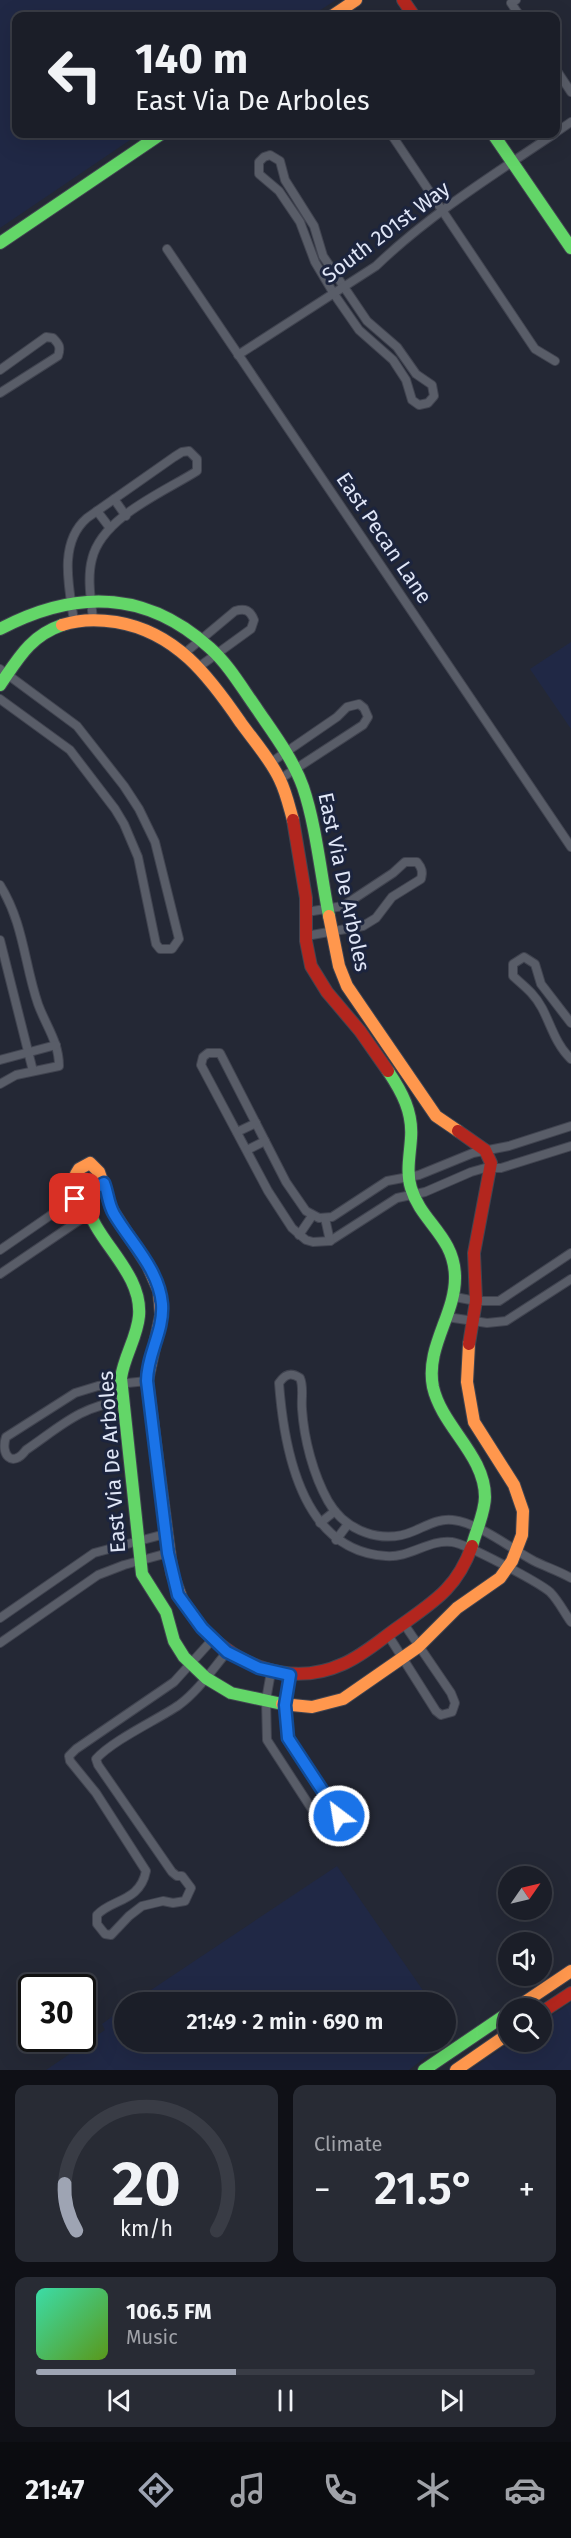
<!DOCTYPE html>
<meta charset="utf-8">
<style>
body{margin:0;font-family:"Fira Sans",sans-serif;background:#282b34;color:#f1f3f6;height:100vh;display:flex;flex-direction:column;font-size:22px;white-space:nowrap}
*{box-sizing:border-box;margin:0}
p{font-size:20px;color:#a0a2a8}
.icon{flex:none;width:33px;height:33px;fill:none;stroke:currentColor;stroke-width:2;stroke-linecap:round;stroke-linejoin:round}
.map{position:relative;height:2070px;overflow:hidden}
.panel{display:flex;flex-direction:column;gap:15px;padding:15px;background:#0f1016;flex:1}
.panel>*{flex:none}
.guide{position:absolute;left:12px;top:12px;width:548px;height:126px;border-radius:12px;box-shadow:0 6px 24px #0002,0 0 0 2px #393c45;background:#1b1e28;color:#f1f3f6;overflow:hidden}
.needle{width:39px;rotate:56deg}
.fabs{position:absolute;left:498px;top:1866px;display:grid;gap:12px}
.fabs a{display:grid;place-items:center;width:54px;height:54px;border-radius:50%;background:#1b1e28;box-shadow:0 6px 24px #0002,0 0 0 2px #393c45;font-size:30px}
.speed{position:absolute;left:18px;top:1974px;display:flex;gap:12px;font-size:30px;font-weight:700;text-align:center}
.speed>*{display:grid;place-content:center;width:78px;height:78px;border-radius:50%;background:#1b1e28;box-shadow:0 6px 24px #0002,0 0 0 2px #393c45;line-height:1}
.speed .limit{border:3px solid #111;border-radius:9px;background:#fff;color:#111}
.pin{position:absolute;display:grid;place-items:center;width:51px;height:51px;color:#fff;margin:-26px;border-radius:12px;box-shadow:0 3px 9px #0006}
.me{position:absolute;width:66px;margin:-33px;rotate:329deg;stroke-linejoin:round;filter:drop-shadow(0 0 4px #0008)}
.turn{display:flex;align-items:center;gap:21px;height:126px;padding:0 24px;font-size:27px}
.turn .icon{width:78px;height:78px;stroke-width:2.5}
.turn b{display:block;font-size:42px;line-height:51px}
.big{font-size:45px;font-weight:600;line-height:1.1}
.panel .tile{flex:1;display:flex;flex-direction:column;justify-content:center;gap:9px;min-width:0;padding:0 21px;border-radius:12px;background:#282b34}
.panel .dial{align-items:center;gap:0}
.dial svg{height:156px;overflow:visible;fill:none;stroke:#393c45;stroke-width:7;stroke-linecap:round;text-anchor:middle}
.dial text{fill:#f1f3f6;stroke:none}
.song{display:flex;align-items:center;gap:18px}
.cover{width:72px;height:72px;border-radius:9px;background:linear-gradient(135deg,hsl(160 70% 55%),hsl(90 70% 35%))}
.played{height:6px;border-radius:3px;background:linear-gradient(90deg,#9ea4b3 40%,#393c45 40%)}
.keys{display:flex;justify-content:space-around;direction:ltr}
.heat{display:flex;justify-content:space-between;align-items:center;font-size:33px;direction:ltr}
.panel .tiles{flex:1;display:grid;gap:15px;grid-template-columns:1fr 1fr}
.tile:last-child{grid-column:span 2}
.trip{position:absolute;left:114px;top:1992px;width:342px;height:60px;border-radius:30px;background:#1b1e28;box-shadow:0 6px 24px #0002,0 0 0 2px #393c45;font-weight:600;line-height:60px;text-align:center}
.menu{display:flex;height:96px;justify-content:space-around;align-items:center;background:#0b0c10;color:#a0a2a8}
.menu .icon{width:42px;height:42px}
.menu .on{color:#9ea4b3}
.menu b{font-size:27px;color:#f1f3f6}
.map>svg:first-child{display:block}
.built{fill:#202845}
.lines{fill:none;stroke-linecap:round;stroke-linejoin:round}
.street-casing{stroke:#414450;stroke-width:10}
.fast-casing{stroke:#414450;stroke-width:14}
.slow-casing{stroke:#414450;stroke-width:14}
.jam-casing{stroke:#414450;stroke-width:14}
.street{stroke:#595d68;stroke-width:8}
.fast{stroke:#63d668;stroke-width:12}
.slow{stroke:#ff974d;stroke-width:12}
.jam{stroke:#b3261e;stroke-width:12}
.route-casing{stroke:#114b97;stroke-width:15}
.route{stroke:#1a73e8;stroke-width:10}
.labels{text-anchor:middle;stroke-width:6;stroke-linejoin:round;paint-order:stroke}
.street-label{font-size:21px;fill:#e0e6f7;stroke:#1c243d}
</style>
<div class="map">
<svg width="571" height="2070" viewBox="0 0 571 2070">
<rect width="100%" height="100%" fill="#242835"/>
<!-- built -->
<g class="built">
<path d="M0 0H336L311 16H16V134H139L0 228Z"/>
<path d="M571 642V729L530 669Z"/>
<path d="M337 1866 431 2002H133Z"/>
<path d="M571 2003V2070H470L512 2042H542V2022Z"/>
<path d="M124 2008V2042H445L409 2070H46L105 2030 102 2024Z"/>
</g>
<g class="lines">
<defs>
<g id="street">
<path d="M516 0 511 3 520 16"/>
<path d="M555 68 571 92"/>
<path d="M555 133 571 122"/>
<path d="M391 134 535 349 555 361"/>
<path d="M270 155 280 161 285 180 314 226 323 256 367 321 397 347 416 374 432 385 434 396 428 403 419 405 412 400 406 380 393 360 359 330 334 294 315 262 300 222 279 191 259 174V162L264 157Z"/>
<path d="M167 249 571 847"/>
<path d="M238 355 376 266C429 215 493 175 554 134"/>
<path d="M0 370 46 337 53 338C59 344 61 347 58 356L0 393"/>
<path d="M114 499 126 516"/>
<path d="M97 511 110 528"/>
<path d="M74 621C69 587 58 543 87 518L174 457 182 452 189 451 197 459V471C164 492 102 517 92 559 87 578 91 600 93 619"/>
<path d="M186 652 235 611C245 608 250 610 254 620L251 629 200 666"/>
<path d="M0 669 77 726 124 786 139 809 155 842 179 939 172 949H160L156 944 138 857 124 824 115 809 70 750 0 699"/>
<path d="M270 763 337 717 347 707 359 704 364 708 368 717 363 725 280 779"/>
<path d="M0 885C24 924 24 963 38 1004 46 1026 59 1042 59 1066L16 1075 0 1084"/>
<path d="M306 936 363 926 376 918 392 897 421 879C423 872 422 868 417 862H405L393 873 343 906 307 912"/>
<path d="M0 940 33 1071"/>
<path d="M571 1023 541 984 535 964 524 957 513 964V976C524 986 534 993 542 1008 551 1025 556 1045 571 1059"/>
<path d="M0 1060 56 1045"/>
<path d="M571 1126 509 1146 473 1153 419 1175 387 1181 332 1217 319 1218 306 1211 286 1182 220 1053H208L203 1057 201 1065 268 1191 292 1228 306 1240 313 1242 330 1241 397 1198 425 1192 471 1172 485 1168H501L571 1146"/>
<path d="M237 1132 256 1123"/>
<path d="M247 1150 265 1141"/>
<path d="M325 1218 330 1241"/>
<path d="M299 1235 312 1216"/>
<path d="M0 1250 64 1206 104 1183"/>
<path d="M0 1274 90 1213"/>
<path d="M455 1297 476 1301H499L571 1253"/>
<path d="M447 1317 487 1323 506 1321 571 1279"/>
<path d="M123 1401C80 1406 60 1427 26 1450 12 1469 0 1454 6 1437L75 1393 98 1386 147 1381"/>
<path d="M320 1523 335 1511"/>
<path d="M336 1540 348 1524"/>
<path d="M571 1578C559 1571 546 1567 534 1561 510 1548 479 1523 453 1520 439 1518 426 1526 414 1531 382 1545 345 1531 328 1501 313 1474 304 1439 302 1409 301 1398 304 1387 300 1378 291 1372 285 1374 279 1383 284 1450 302 1551 386 1556 410 1558 429 1539 452 1542 467 1544 538 1582 550 1592 558 1600 564 1612 571 1622"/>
<path d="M0 1618 94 1553 165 1534"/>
<path d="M388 1635 436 1711 441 1715 452 1712 455 1703 451 1693 404 1624"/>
<path d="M212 1640 174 1682 76 1749 69 1756 70 1761 96 1793 146 1871C140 1902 111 1899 97 1915V1924L105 1934 111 1935 129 1916 142 1906 163 1901 173 1903 185 1901 191 1888 182 1876H177L172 1872 98 1765 96 1759C113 1740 157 1720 179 1705 198 1691 212 1670 227 1652"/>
<path d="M0 1643 98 1575 124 1565 168 1553"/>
<path d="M271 1672 266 1700 267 1740 315 1814 317 1821 328 1826 337 1819 339 1810 330 1802 288 1738 285 1705 290 1675"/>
</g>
<g id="fast">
<path d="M493 134 571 248"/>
<path d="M0 243 161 134"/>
<path d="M0 629C74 590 145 589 210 648 229 665 242 688 257 709 274 734 293 759 303 787 316 825 321 876 329 916"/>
<path d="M0 685C18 659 30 636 62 625"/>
<path d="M388 1071C402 1092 413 1112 411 1138 410 1155 406 1172 411 1188 421 1222 454 1236 455 1276 456 1314 425 1347 433 1387 442 1427 485 1455 485 1497 485 1512 476 1531 472 1546"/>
<path d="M80 1187C84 1201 89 1214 96 1226 112 1254 142 1281 139 1316 137 1338 124 1356 121 1378L142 1574 166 1612 174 1641 184 1657 206 1678 231 1693 282 1704"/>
<path d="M424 2070 508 2013"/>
</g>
<g id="slow">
<path d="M332 16 356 0"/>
<path d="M62 625C80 619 97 619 116 622 176 632 209 676 241 723 254 741 271 760 280 780 286 792 289 806 293 820"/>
<path d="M329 916 339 966 347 986 436 1116 458 1131"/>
<path d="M80 1187 76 1174 79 1169 90 1163 99 1172 111 1208 148 1266 159 1291 161 1315 147 1381 172 1573 182 1600 199 1624"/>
<path d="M282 1704 312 1707 343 1699 418 1647 457 1608 500 1578 512 1561 522 1535 523 1511 514 1485 474 1422 467 1382 469 1344"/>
<path d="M516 2008 571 1971"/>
<path d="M456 2070 508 2034"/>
</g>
<g id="jam">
<path d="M403 0 414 16"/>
<path d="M293 820 306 898V941L311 966 327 992 360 1031 388 1071"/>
<path d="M458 1131 485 1150 491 1163 474 1253 476 1301 469 1344"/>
<path d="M199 1624C235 1665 290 1688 343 1664 364 1655 381 1639 400 1626 435 1601 457 1588 472 1546"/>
<path d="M542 2012 571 1993"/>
</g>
</defs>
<!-- street casing -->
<use href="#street" class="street-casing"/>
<!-- fast casing -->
<use href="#fast" class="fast-casing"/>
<!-- slow casing -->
<use href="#slow" class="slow-casing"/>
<!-- jam casing -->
<use href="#jam" class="jam-casing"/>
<!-- street -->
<use href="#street" class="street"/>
<!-- fast -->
<use href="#fast" class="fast"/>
<!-- slow -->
<use href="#slow" class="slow"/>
<!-- jam -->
<use href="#jam" class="jam"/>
</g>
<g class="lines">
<defs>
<path id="route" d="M75 1199 104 1183C108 1193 108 1204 114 1214 131 1243 159 1269 162 1304 164 1332 147 1354 147 1381L168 1553 178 1595 202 1628 227 1652 259 1668 290 1675 285 1705 288 1738 330 1802 337 1807 339 1816"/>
</defs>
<!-- route casing -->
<use href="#route" class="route-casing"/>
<!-- route -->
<use href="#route" class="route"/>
</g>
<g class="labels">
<!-- street labels -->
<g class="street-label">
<text transform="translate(386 232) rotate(-37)" y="7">South 201st Way</text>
<text transform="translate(384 538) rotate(56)" y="7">East Pecan Lane</text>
<text transform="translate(344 882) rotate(78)" y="7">East Via De Arboles</text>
<text transform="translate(112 1462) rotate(-94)" y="7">East Via De Arboles</text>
</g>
</g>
</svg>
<div class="fabs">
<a><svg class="needle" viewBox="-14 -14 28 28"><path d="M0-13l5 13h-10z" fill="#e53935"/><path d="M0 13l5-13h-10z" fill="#a0a2a8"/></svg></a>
<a><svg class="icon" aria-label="sound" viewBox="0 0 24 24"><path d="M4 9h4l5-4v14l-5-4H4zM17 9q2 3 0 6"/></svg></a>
<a><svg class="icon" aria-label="search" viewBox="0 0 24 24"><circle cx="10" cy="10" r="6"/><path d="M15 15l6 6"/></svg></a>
</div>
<div class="speed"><div class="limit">30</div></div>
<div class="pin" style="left:75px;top:1199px;background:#d93025"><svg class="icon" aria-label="arrive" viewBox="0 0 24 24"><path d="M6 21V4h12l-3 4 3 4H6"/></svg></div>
<svg class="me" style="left:339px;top:1816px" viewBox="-20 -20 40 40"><circle r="17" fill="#1a73e8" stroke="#fff" stroke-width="3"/><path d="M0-11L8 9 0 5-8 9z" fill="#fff"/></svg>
<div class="trip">21:49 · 2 min · 690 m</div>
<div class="guide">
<div class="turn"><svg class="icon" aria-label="left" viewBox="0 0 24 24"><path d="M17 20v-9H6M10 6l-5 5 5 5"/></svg><div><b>140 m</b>East Via De Arboles</div></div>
</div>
</div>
<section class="panel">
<div class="tiles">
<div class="tile dial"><svg viewBox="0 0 100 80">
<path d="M14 69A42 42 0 1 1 86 69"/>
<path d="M14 69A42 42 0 0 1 8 45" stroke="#9ea4b3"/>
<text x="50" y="56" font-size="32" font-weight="700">20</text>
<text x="50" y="72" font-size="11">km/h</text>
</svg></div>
<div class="tile"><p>Climate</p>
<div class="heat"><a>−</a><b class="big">21.5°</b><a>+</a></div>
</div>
<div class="tile">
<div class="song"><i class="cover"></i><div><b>106.5 FM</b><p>Music</p></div></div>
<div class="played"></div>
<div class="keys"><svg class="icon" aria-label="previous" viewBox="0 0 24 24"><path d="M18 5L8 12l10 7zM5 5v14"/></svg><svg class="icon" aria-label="pause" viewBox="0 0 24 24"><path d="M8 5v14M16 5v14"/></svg><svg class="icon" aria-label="next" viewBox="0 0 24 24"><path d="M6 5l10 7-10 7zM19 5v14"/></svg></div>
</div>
</div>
</section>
<nav class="menu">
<b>21:47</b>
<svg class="icon on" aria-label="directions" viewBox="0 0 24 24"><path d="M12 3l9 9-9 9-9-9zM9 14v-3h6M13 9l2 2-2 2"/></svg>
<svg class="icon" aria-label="music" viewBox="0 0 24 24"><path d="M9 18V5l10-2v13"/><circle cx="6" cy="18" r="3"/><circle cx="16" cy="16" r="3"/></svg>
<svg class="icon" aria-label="phone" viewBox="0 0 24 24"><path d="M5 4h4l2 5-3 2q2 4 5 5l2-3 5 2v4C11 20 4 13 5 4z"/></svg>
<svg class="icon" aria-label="climate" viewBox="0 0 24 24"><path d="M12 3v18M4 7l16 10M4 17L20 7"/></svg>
<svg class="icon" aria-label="car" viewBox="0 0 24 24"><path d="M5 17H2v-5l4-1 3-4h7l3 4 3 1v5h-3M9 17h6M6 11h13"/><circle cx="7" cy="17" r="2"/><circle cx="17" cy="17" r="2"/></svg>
</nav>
